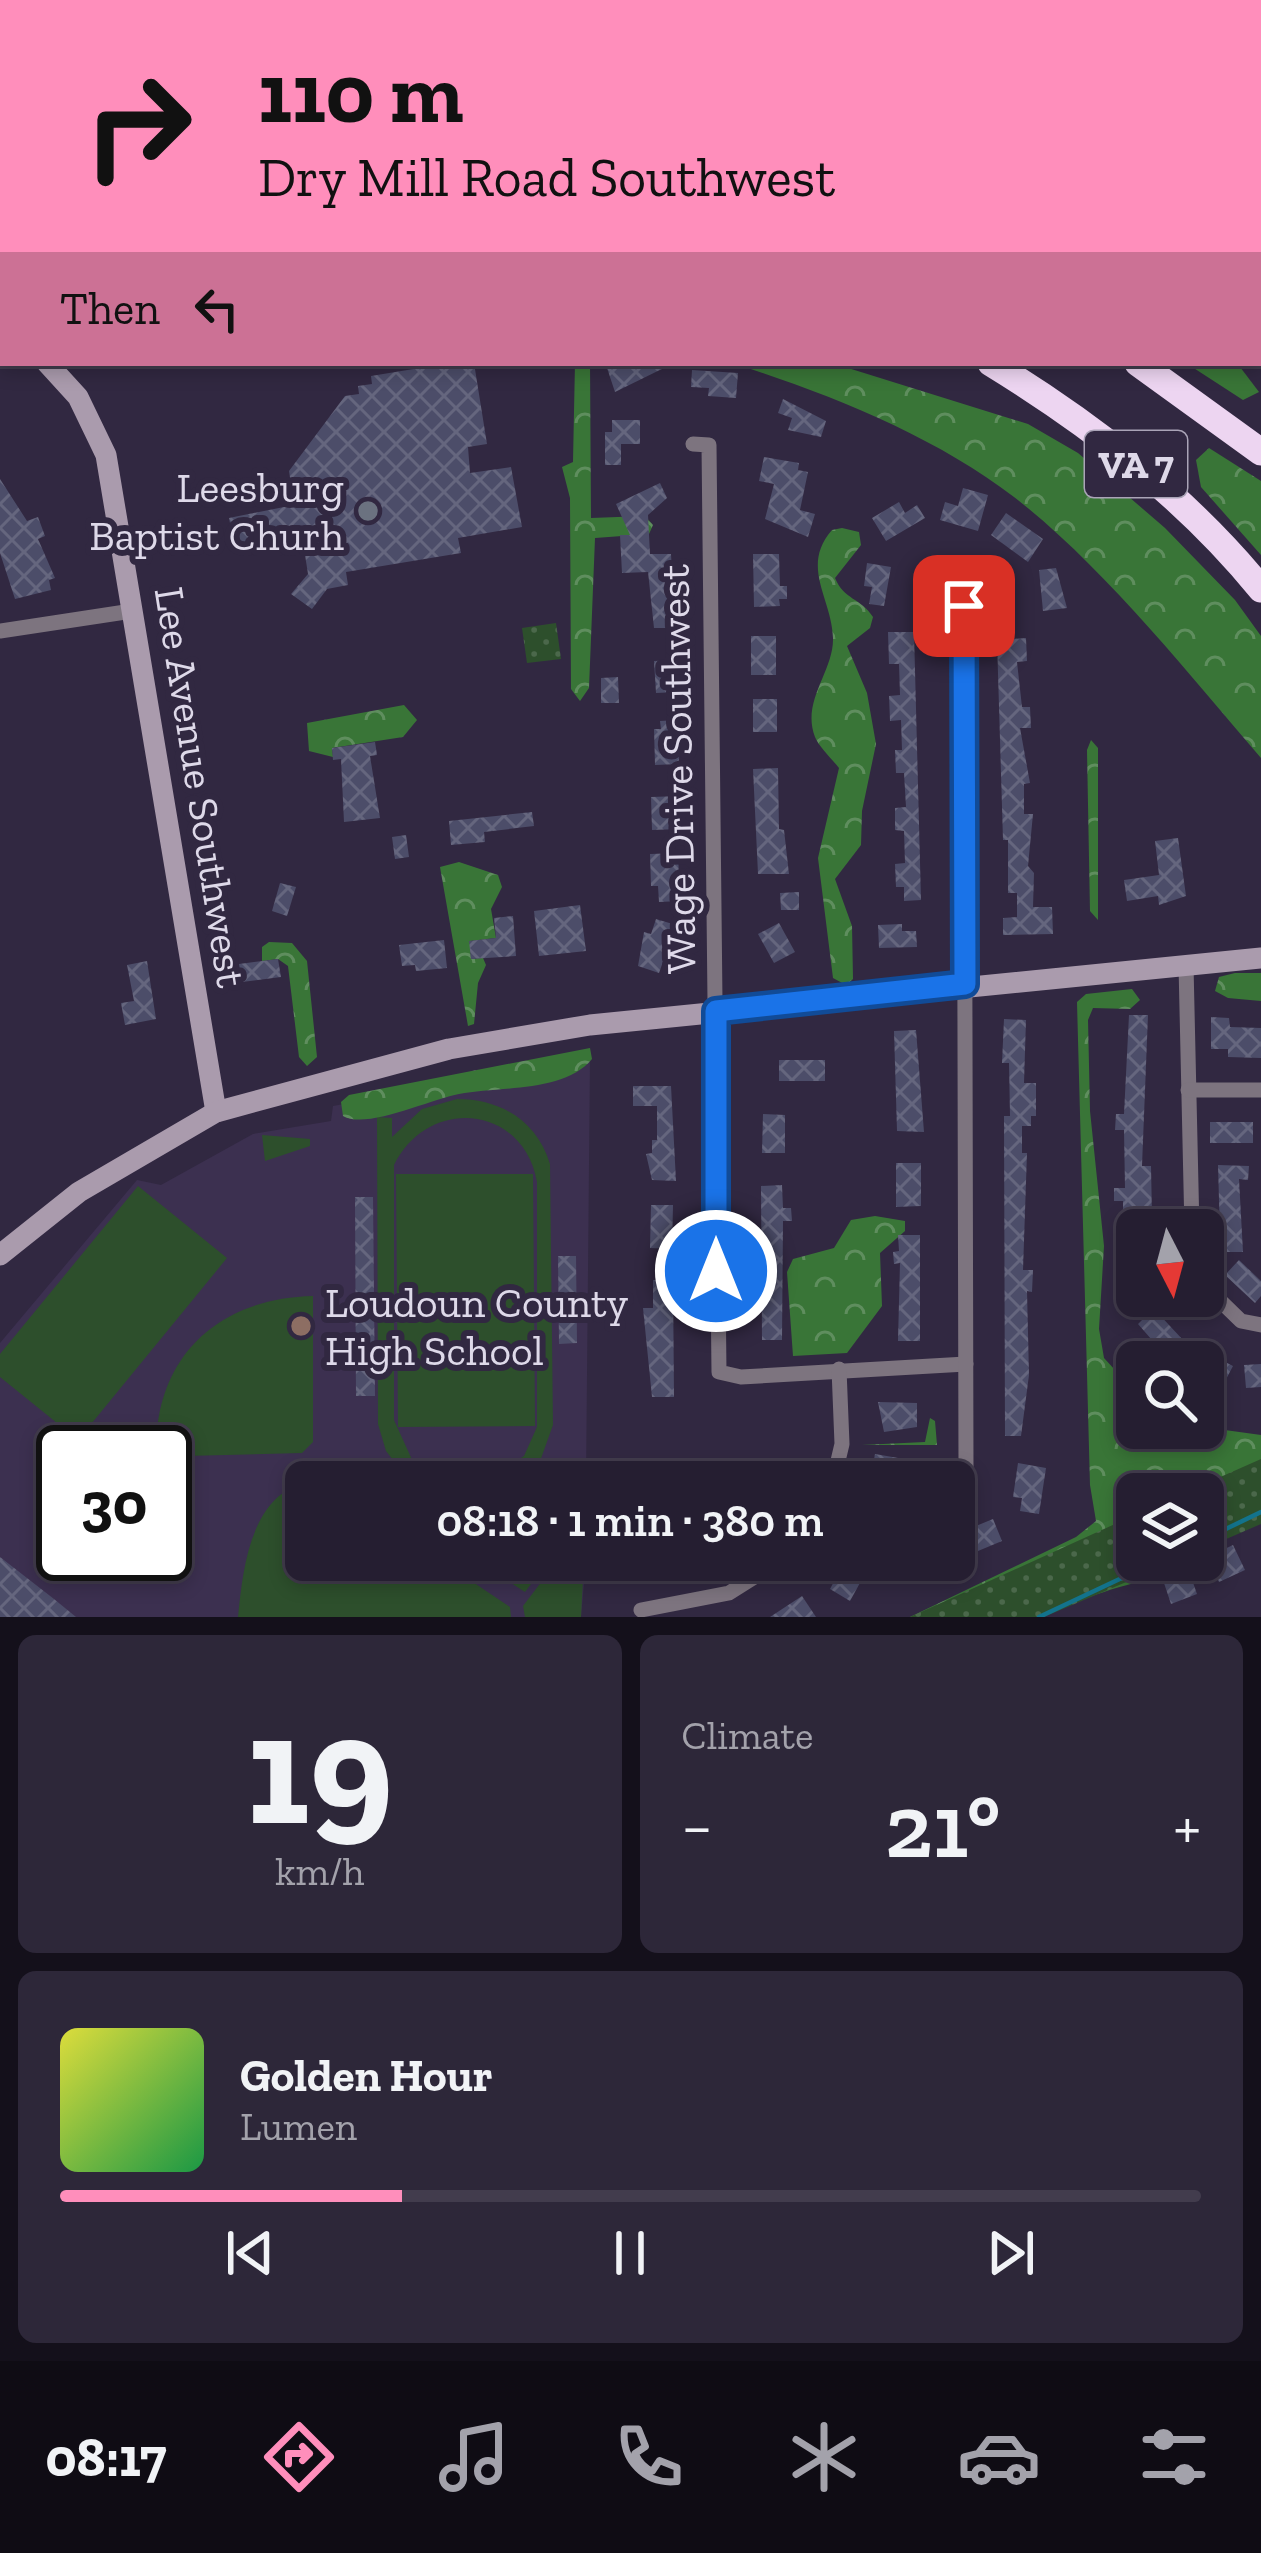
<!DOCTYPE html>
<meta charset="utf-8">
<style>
body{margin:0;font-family:"Zilla Slab",serif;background:#2d2739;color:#f1f3f6;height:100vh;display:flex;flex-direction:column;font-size:45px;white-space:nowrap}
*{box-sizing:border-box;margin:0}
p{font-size:39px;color:#a3a2ab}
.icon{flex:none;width:66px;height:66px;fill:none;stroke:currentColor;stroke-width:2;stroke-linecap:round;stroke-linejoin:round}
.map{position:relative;height:1617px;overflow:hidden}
.details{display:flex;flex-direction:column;gap:18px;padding:18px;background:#14101b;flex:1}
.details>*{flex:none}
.hud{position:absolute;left:0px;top:0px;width:1263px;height:366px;box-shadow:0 6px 18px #0003,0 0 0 3px #423c4d;background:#ff8ebb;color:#111;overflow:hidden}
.needle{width:78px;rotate:174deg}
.controls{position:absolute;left:1116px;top:1209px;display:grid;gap:24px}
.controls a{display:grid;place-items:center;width:108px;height:108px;border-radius:18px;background:#251e31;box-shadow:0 6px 18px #0003,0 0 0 3px #423c4d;font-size:60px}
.speed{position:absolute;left:36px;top:1425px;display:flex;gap:24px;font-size:60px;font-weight:700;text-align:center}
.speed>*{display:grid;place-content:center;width:156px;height:156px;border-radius:50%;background:#251e31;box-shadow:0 6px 18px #0003,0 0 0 3px #423c4d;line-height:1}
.speed .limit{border:6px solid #111;border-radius:18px;background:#fff;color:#111}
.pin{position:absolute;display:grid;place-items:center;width:102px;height:102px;color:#fff;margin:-51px;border-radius:24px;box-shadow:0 6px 18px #0006}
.me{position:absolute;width:132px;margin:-66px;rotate:0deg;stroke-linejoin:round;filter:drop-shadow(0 0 9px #0008)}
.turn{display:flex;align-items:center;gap:42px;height:252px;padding:0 60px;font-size:54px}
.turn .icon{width:156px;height:156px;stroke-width:2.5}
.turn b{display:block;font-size:84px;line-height:102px}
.then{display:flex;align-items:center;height:114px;padding:0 60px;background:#0003;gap:24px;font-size:45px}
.big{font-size:90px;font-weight:600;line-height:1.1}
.details .card{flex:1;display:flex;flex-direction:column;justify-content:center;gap:18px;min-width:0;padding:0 42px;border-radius:18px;background:#2d2739}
.details .dial{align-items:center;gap:0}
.dial b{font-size:156px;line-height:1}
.song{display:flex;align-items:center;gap:36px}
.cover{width:144px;height:144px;border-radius:18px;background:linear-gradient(135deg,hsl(60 70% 55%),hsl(140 70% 35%))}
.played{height:12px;border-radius:6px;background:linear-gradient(90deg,#ff8ebb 30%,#423c4d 30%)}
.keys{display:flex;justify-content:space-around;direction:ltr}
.heat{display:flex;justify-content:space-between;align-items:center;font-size:66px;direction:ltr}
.details .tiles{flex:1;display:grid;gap:18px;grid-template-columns:1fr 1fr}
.card:last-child{grid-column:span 2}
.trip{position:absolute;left:285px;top:1461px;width:690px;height:120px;border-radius:18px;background:#251e31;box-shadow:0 6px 18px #0003,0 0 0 3px #423c4d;font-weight:600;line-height:120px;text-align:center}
.menu{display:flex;height:192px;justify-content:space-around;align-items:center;background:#0f0c14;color:#a3a2ab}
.menu .icon{width:84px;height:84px}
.menu .current{color:#ff8ebb}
.menu b{font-size:54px;color:#f1f3f6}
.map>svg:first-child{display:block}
.built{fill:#3c3050;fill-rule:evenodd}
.grass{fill:#2d4f2c}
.forest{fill:url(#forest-crowns)}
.park{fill:url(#park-dots)}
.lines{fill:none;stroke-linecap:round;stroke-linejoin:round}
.stream{stroke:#13738c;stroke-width:4.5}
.building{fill:url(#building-cross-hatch)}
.street{stroke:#7d747f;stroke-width:15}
.secondary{stroke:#aa9bad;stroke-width:21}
.highway{stroke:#edd5f1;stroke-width:27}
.route-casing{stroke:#114b97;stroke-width:30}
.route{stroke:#1a73e8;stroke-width:21}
.worship-dot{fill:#6b7280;stroke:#312841;stroke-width:4.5}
.education-dot{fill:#8d6e63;stroke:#312841;stroke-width:4.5}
.labels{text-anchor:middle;stroke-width:12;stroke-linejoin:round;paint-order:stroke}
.shield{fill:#312841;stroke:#aaa4b7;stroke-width:3}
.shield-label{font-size:39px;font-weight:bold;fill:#ded9e9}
.poi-label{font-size:42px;fill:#ded9e9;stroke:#312841;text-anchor:end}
.street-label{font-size:42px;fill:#ded9e9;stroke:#312841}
</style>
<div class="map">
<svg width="1261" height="1617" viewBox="0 0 1261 1617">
<defs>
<pattern id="forest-crowns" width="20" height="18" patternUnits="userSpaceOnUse" patternTransform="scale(3)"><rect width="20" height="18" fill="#397537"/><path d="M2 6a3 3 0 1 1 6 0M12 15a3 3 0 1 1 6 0" fill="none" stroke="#5f8e5e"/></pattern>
<pattern id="park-dots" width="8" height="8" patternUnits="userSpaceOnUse" patternTransform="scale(3)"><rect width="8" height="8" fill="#2d4f2c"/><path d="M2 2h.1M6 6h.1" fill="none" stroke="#4b684b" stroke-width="1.8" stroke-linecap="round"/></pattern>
<pattern id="building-cross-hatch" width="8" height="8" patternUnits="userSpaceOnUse" patternTransform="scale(3)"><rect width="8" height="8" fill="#4c4d69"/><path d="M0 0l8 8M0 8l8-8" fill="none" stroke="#65667e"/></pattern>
</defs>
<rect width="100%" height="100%" fill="#312841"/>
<!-- built -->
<path class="built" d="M590 1059 586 1482H306V1560H586L581 1617H0V1343L137 1180 161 1185 253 1134 331 1121 333 1106ZM63 1452H165V1554H63Z"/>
<!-- grass -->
<g class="grass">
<path d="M0 0H312L313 3H6Z"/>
<path d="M457 1099C501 1099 537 1121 550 1164L553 1425 539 1464 521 1482H484L524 1456 537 1427V1182C523 1104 428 1096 394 1165V1420L414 1464 445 1482H410L386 1451 378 1424 377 1117 392 1118V1137L422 1109Z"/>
<path d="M262 1135 310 1139V1146L265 1161Z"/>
<path d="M396 1174H533L535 1426 398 1427Z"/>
<path d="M138 1186 227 1258 78 1440 0 1377V1354Z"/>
<path d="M313 1296V1442L302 1453 185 1456 156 1449C156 1354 221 1298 313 1296Z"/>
<path d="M306 1482V1560H428L449 1566 510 1607 511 1617H238C243 1568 250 1497 306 1482Z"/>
<path d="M487 1560H549L525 1592 488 1568Z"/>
<path d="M558 1560H584L581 1617H525L523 1606Z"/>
</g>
<!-- forest -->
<g class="forest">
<path d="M575 363H590L591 518 645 516 653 525 649 534 595 538 589 688 580 701 571 689 570 498 562 467 573 462Z"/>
<path d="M732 363H832L1028 424 1078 453 1165 528 1235 600 1261 636V758C1189 674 1101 564 1014 497 935 436 827 393 732 363Z"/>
<path d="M1186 363H1237L1259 392 1243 400Z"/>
<path d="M1209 448 1261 481V555L1201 487 1196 460Z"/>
<path d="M842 528 859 532 861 545 835 578C844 600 861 598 873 617L870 628 847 646 867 693 876 744 862 811 861 845 835 879 852 926 853 979 846 985 833 978 818 858 839 768C832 759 819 747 815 737 801 701 834 671 833 638 832 598 800 567 832 530Z"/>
<path d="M404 705 417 720 403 737 332 748 333 757 309 751 307 723Z"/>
<path d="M1091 740 1098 748V920L1090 911 1087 750Z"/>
<path d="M459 862 498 875 502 887 491 909 496 938 470 941 471 959 483 958 486 965 478 983 474 1024 468 1026 440 867Z"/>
<path d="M269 942 292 943 307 961 317 1057 307 1066 299 1057 288 966 278 959 262 961V947Z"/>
<path d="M1235 973H1261V1001L1228 998 1215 991 1219 977Z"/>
<path d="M1132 989 1140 1000 1130 1009 1093 1008 1088 1020 1090 1111 1104 1246 1099 1329 1104 1358 1137 1394V1428L1203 1427 1261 1435V1471L1203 1494H1137V1528L941 1617H910L1076 1537 1096 1521 1090 1485 1077 1002 1086 994Z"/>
<path d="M590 1048 592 1059C564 1093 498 1086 459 1094 431 1099 366 1130 343 1116L341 1102 349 1095Z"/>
<path d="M875 1216 905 1221V1231L880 1253 882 1306 847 1353 793 1356 787 1272 793 1259 834 1248 851 1220Z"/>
<path d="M930 1418 935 1421 937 1445H862L925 1442Z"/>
<path d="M1137 1560H1181C1146 1586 1140 1579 1104 1592 1057 1607 1060 1617 1005 1617Z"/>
</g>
<!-- park -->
<g class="park">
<path d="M556 623 561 659 527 663 522 628Z"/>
<path d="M1261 1459V1524L1203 1549V1494H1182Z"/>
<path d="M1137 1514V1560H1178L1044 1617H910Z"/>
</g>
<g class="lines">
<!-- stream -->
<g class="stream">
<path d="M0 98 3 99"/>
<path d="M1203 1540 1261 1512"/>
<path d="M1039 1617 1160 1560"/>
</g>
</g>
<!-- building -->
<g class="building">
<path d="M450 363H474L487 444 468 447 470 473 511 467 522 527 458 538 461 553 346 572 348 585 327 589 312 609 291 594 308 574 303 542 236 554 229 518 294 505 289 471 345 396 359 394 358 386 372 384 371 376Z"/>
<path d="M622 363H670V365L615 392 607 368Z"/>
<path d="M692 370 738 373 736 398 708 396 709 388 691 387Z"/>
<path d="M783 399 826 421 821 437 788 430 792 418 778 413Z"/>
<path d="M612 420H640V444H621V465H605V432H612Z"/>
<path d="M764 457 799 463 798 470 808 472 800 510 815 514 808 537 765 519 774 484 759 481Z"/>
<path d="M0 479 27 521 38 517 45 536 38 539 55 578 49 580 51 590 15 599 0 553Z"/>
<path d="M660 483 667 498 648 515 650 554H671L675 628H654L648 572 622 573 620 535H630L616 504Z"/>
<path d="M963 488 988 495 978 531 940 520 945 502 958 506Z"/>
<path d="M899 502 905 513 917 505 925 518 886 541 872 518Z"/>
<path d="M1006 513 1043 539 1028 562 991 535Z"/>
<path d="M753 554H779L780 586H787V599H779L780 606 754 607Z"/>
<path d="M867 563 891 567 884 606 869 604 872 587 864 586Z"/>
<path d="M1056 568 1067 608 1043 611 1039 570Z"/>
<path d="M888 632H914L921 900 904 901V887H896L895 864 905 863 904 831 895 830V808L906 807 904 773H896L895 750H902L901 720 890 721 889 696 900 695 899 664H889Z"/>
<rect x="751" y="636" width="25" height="39"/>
<path d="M1026 638 1027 661 1017 662 1022 707H1030L1031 728H1020L1030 783 1024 784V814H1033L1028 866 1034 873 1033 907H1052L1053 934 1003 935V918L1017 917V893H1008V840H1003L997 640Z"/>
<path d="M676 660 677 692 656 693 654 661Z"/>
<path d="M618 677 619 703H601V678Z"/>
<rect x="753" y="699" width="24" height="33"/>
<path d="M678 720 679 764 655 765 654 729H661L660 721Z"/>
<path d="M375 742 377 755 370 756 380 818 344 822 341 759 333 760 332 748Z"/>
<path d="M778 768 779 829 784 830 789 874H758L753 769Z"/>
<path d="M679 796 680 829 652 830 651 797Z"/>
<path d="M532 812 534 826 484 832 485 842 451 845 449 821Z"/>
<path d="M406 835 409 857 395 859 392 837Z"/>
<path d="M1178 838 1186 896 1159 905 1158 896 1127 901 1124 880 1159 875 1155 841Z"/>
<path d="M678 853 680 901 659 902 658 886H651L650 854Z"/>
<path d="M280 883 296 887 287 916 272 911Z"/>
<path d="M799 892V910H781L780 893Z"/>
<path d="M580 905 586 951 539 956 534 911Z"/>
<path d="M513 916 516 956 471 959 469 941 496 938 494 918Z"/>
<path d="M656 919 676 925 659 973 638 966 644 932 651 934Z"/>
<path d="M779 923 795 952 774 963 758 934Z"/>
<path d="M902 924V931H916L917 947 879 948 878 925Z"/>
<path d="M444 940 447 968 416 971 415 965 402 966 399 945Z"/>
<path d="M278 959 281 977 242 982 239 964Z"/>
<path d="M147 961 156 1019 125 1025 121 1003 134 1001 127 965Z"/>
<path d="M1129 1015H1148L1142 1166H1151L1152 1216V1230H1137V1314H1132L1114 1249V1235H1123V1201H1114V1188H1125L1124 1130H1115L1116 1114H1124Z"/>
<path d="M1211 1017 1229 1018 1230 1027 1261 1028V1058L1228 1057V1049H1211Z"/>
<path d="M1004 1019 1026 1020 1024 1083H1036V1116H1031V1126H1022V1153H1027L1023 1270H1033L1032 1292 1027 1291 1029 1375 1021 1436H1005L1004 1116H1010L1009 1063H1002Z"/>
<path d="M916 1030 924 1132 897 1131 894 1031Z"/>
<rect x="779" y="1060" width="46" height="21"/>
<path d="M633 1086H671L676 1181 652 1180 646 1154 652 1153V1140H657V1106H633Z"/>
<path d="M763 1114 785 1115V1153H762Z"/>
<rect x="1210" y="1122" width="43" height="21"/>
<path d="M896 1163H921V1206L896 1207Z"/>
<path d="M1218 1165 1249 1166 1248 1180 1239 1179 1243 1252H1213V1234L1220 1235Z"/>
<path d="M782 1185 783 1208H791L792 1221H783L782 1340H762L761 1186Z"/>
<path d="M355 1197H373L375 1396H356Z"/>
<path d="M651 1205H673L672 1249 650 1248Z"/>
<path d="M898 1235H920V1341H898L900 1263 894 1264 893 1252 899 1251Z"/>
<path d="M558 1256H576L577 1343 559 1344Z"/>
<path d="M1239 1260 1261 1281V1296L1255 1303 1225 1275Z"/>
<path d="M673 1279 674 1397H652L643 1308H653V1280Z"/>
<path d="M1142 1296 1183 1340 1165 1355 1138 1324 1145 1317Z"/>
<path d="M1192 1345 1233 1366 1223 1385 1203 1375V1362H1184Z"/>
<path d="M1261 1364V1387L1246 1388 1244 1365Z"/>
<path d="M878 1402 917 1403V1427L884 1432Z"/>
<path d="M875 1454 904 1459 901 1482H870Z"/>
<path d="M786 1460 787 1482H702L701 1463 725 1462 726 1471 763 1470V1461Z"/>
<path d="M1018 1463 1046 1468 1039 1514 1020 1511 1022 1498 1013 1497Z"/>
<path d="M993 1519 1002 1541 954 1561V1535Z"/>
<path d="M1233 1545 1245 1570 1219 1582 1208 1557Z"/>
<path d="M0 1557 54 1599 76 1617H0Z"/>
<path d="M845 1561 866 1572 850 1601 830 1589Z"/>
<path d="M1190 1574 1197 1594 1171 1604 1164 1583Z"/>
<path d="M802 1596 816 1617H770Z"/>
</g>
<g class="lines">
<!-- street -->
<g class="street">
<path d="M807 0H878"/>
<path d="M693 444 709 445 719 1372 741 1377 966 1364"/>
<path d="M964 606 966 1472"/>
<path d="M0 631 132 611"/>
<path d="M1186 965 1192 1230"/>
<path d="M1188 1090H1261"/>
<path d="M1203 1284 1241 1321 1261 1325"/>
<path d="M833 1482 842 1444 839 1369"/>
<path d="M641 1610 729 1593 781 1560"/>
</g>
<!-- secondary -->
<g class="secondary">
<path d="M0 329 3 331"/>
<path d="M47 363 78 397 106 455 216 1112"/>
<path d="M0 1255 79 1192 216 1112 449 1049 590 1025 1261 958"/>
</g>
<!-- highway -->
<g class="highway">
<path d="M0 23H3"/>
<path d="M0 68 3 69"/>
<path d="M991 363C1092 425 1186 497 1261 589"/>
<path d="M1138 363 1261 452"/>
</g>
</g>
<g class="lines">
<defs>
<path id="route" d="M716 1271V1011L965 984 964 606"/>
</defs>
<!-- route casing -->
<use href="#route" class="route-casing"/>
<!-- route -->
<use href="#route" class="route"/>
</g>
<!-- markers -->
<circle class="worship-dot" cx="368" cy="511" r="12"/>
<circle class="education-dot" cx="301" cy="1326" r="12"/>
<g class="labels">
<!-- shield labels -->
<rect class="shield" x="1085" y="431" width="102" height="66" rx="9"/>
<g class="shield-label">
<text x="1136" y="478">VA 7</text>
</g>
<!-- poi labels -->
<g class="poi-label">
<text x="344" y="502">Leesburg<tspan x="344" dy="48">Baptist Churh</tspan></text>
<text x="325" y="1317" text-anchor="start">Loudoun County<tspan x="325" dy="48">High School</tspan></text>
</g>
<!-- street labels -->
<g class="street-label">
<text transform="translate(677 769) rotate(-91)" y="15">Wage Drive Southwest</text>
<text transform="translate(201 787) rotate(81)" y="15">Lee Avenue Southwest</text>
</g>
</g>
</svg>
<div class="controls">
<a><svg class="needle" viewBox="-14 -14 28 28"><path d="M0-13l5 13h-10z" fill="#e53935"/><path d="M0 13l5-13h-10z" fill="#a3a2ab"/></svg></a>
<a><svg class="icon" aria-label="search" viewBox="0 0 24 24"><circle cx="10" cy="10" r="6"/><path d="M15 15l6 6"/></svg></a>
<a><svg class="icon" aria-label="layers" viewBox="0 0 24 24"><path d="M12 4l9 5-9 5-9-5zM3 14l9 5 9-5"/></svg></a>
</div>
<div class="speed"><div class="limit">30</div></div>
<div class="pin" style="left:964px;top:606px;background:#d93025"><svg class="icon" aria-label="arrive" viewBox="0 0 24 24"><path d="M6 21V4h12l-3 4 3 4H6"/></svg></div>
<svg class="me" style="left:716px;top:1271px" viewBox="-20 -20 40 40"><circle r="17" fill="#1a73e8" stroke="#fff" stroke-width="3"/><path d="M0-11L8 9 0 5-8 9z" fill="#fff"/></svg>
<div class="trip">08:18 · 1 min · 380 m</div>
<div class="hud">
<div class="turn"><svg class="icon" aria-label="right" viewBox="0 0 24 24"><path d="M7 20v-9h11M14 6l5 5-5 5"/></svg><div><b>110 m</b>Dry Mill Road Southwest</div></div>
<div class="then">Then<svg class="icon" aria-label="left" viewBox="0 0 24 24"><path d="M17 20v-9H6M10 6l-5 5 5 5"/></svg></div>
</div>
</div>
<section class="details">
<div class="tiles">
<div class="card dial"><b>19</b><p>km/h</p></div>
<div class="card"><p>Climate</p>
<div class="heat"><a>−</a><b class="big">21°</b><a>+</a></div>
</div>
<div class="card">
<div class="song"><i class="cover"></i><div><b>Golden Hour</b><p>Lumen</p></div></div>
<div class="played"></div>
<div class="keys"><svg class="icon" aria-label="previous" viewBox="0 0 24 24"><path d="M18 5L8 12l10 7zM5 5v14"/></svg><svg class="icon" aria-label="pause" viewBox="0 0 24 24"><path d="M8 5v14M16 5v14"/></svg><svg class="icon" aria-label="next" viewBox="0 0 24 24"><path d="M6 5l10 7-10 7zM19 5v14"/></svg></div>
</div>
</div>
</section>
<nav class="menu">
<b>08:17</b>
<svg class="icon current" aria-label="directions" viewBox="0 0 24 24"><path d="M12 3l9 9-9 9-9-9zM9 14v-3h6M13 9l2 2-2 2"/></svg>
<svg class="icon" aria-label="music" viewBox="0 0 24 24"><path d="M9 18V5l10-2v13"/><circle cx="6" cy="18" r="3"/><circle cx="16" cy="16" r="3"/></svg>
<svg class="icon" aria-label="phone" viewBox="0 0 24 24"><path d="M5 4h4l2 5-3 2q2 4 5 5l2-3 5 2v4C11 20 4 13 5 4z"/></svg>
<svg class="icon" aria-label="climate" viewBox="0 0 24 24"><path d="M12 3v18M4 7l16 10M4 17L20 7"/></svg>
<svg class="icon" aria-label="car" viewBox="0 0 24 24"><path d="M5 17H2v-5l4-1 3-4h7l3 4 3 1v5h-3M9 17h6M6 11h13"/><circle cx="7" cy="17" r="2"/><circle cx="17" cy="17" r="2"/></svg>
<svg class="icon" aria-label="filters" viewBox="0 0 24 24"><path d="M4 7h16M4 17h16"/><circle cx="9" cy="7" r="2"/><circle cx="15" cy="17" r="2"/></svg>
</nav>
